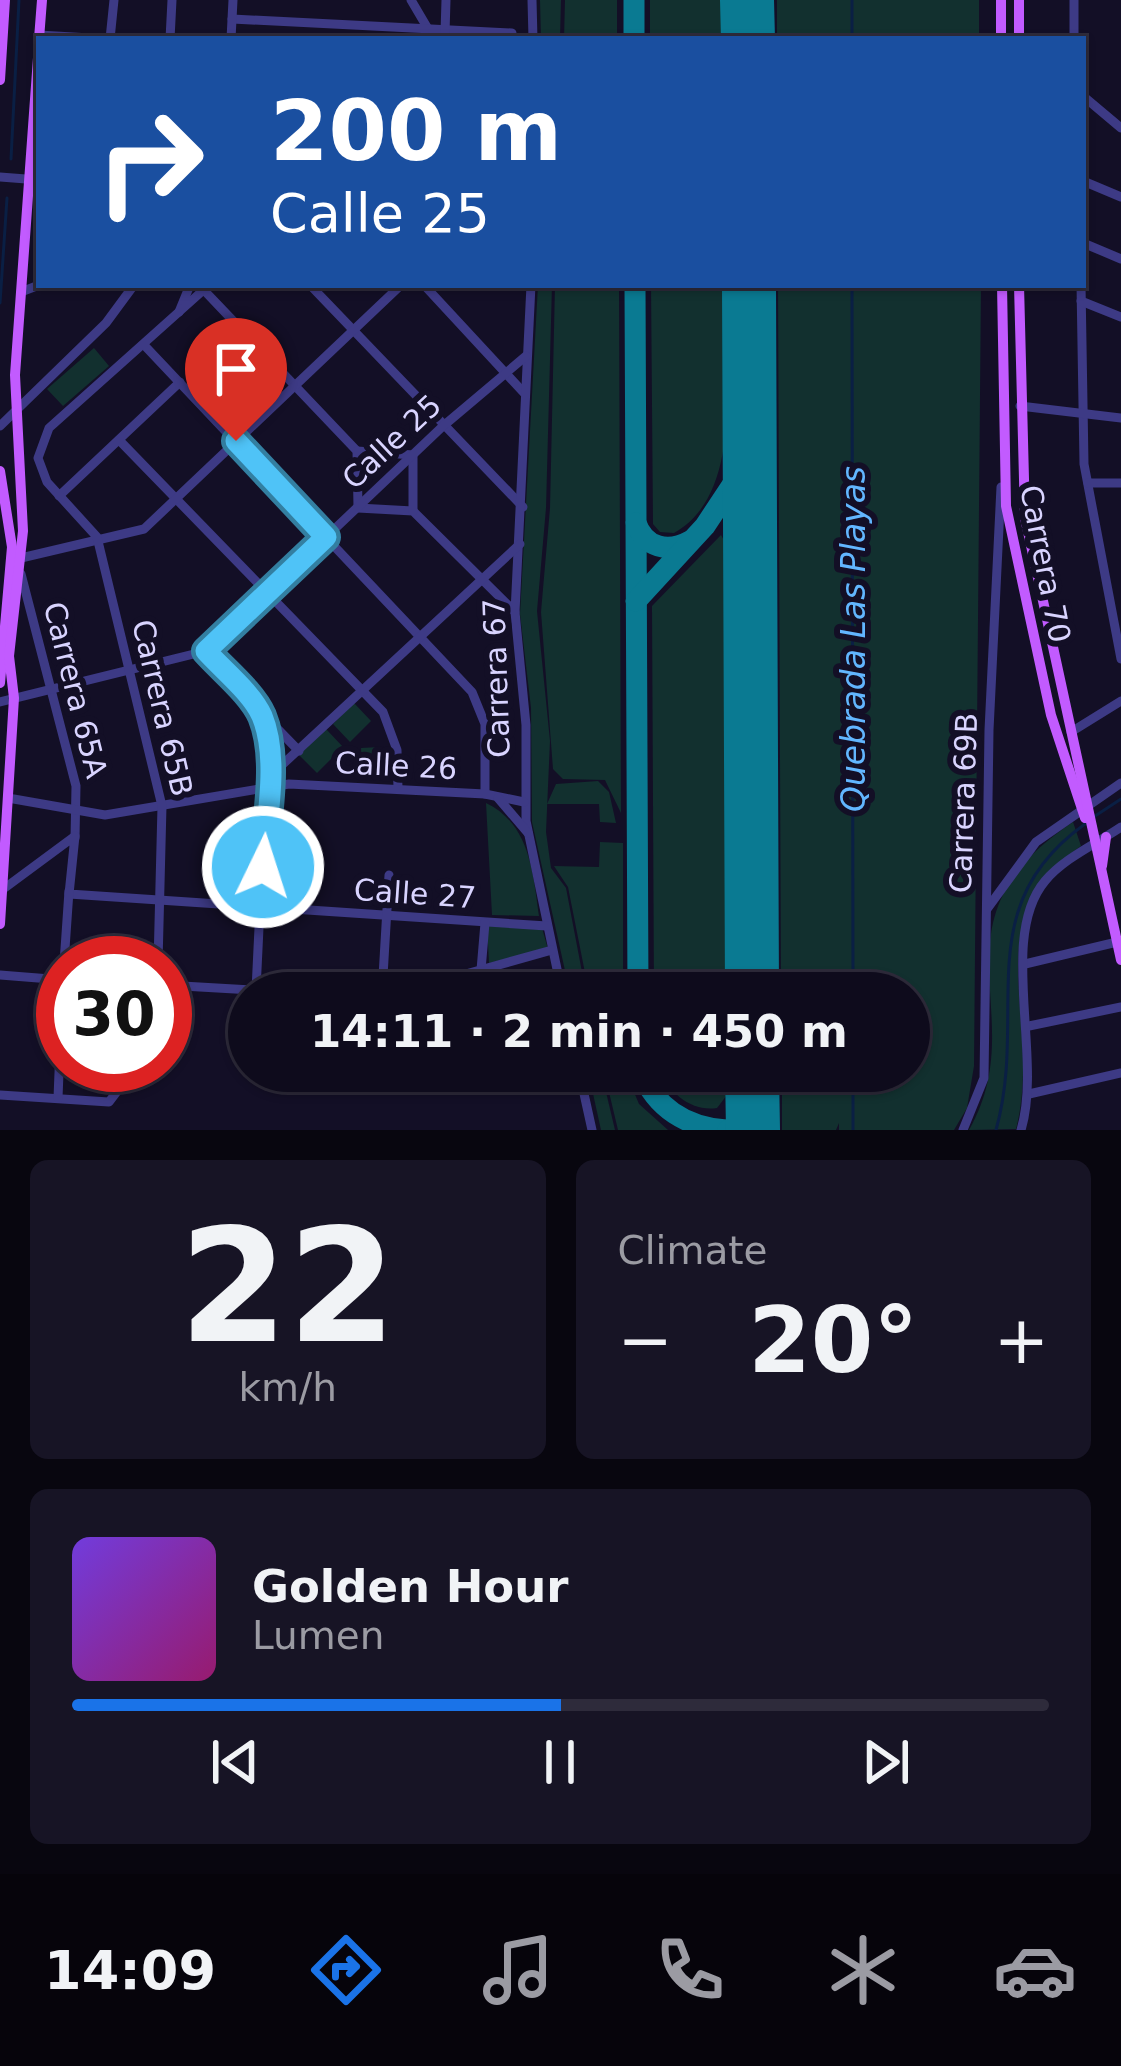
<!DOCTYPE html>
<meta charset="utf-8">
<style>
body{margin:0;font-family:"DejaVu Sans",sans-serif;background:#171425;color:#f1f3f6;height:100vh;display:flex;flex-direction:column;font-size:45px;white-space:nowrap}
*{box-sizing:border-box;margin:0}
p{font-size:39px;color:#9b9ba3}
.icon{flex:none;width:66px;height:66px;fill:none;stroke:currentColor;stroke-width:2;stroke-linecap:round;stroke-linejoin:round}
.map{position:relative;height:1130px;overflow:hidden}
.side{display:flex;flex-direction:column;gap:30px;padding:30px;background:#08060f;flex:1}
.side>*{flex:none}
.guide{position:absolute;left:36px;top:36px;width:1050px;height:252px;border-radius:0px;box-shadow:0 3px 9px #0004,0 0 0 3px #2e2b3b;background:#1a4fa0;color:#fff;overflow:hidden}
.speed{position:absolute;left:36px;top:936px;display:flex;gap:24px;font-size:60px;font-weight:700;text-align:center}
.speed>*{display:grid;place-content:center;width:156px;height:156px;border-radius:50%;background:#0e0b1c;box-shadow:0 3px 9px #0004,0 0 0 3px #2e2b3b;line-height:1}
.speed .limit{border:18px solid #d22;background:#fff;color:#111}
.pin{position:absolute;display:grid;place-items:center;width:102px;height:102px;color:#fff;margin:-123px -51px;border-radius:50% 50% 50% 0;rotate:-45deg;box-shadow:0 0 12px #0007}
.pin .icon{rotate:45deg}
.me{position:absolute;width:132px;margin:-66px;rotate:4deg;stroke-linejoin:round;filter:drop-shadow(0 0 9px #0008)}
.turn{display:flex;align-items:center;gap:42px;height:252px;padding:0 36px;font-size:54px}
.turn .icon{width:156px;height:156px;stroke-width:2.5}
.turn b{display:block;font-size:84px;line-height:102px}
.big{font-size:90px;font-weight:600;line-height:1.1}
.side .card{flex:1;display:flex;flex-direction:column;justify-content:center;gap:18px;min-width:0;padding:0 42px;border-radius:18px;background:#171425}
.side .dial{align-items:center;gap:0}
.dial b{font-size:156px;line-height:1}
.song{display:flex;align-items:center;gap:36px}
.cover{width:144px;height:144px;border-radius:18px;background:linear-gradient(135deg,hsl(260 70% 55%),hsl(320 70% 35%))}
.played{height:12px;border-radius:6px;background:linear-gradient(90deg,#1a73e8 50%,#2e2b3b 50%)}
.keys{display:flex;justify-content:space-around;direction:ltr}
.heat{display:flex;justify-content:space-between;align-items:center;font-size:66px;direction:ltr}
.side .tiles{flex:1;display:grid;gap:30px;grid-template-columns:1fr 1fr}
.card:last-child{grid-column:span 2}
.trip{position:absolute;left:228px;top:972px;width:702px;height:120px;border-radius:60px;background:#0e0b1c;box-shadow:0 3px 9px #0004,0 0 0 3px #2e2b3b;font-weight:600;line-height:120px;text-align:center}
.dock{display:flex;height:192px;justify-content:space-around;align-items:center;background:#06040b;color:#9b9ba3}
.dock .icon{width:84px;height:84px}
.dock .current{color:#1a73e8}
.dock b{font-size:54px;color:#f1f3f6}
.map>svg:first-child{display:block}
.green{fill:#12302f}
.lines{fill:none;stroke-linecap:round;stroke-linejoin:round}
.stream{stroke:#0a1f44;stroke-width:3}
.taxiway{stroke:#0a7a92;stroke-width:21}
.runway{stroke:#0a7a92;stroke-width:54}
.minor{stroke:#3d3a85;stroke-width:9}
.major{stroke:#c25bff;stroke-width:10}
.route-casing{stroke:#337fa1;stroke-width:30}
.route{stroke:#4fc3f7;stroke-width:21}
.labels{text-anchor:middle;stroke-width:12;stroke-linejoin:round;paint-order:stroke}
.street-label{font-size:30px;fill:#d9d4ff;stroke:#130f26}
.water-label{font-size:33px;font-style:italic;fill:#62b6ff;stroke:#130f26}
</style>
<div class="map">
<svg width="1121" height="1130" viewBox="0 0 1121 1130">
<rect width="100%" height="100%" fill="#130f26"/>
<!-- green -->
<g class="green">
<path d="M540 0H561L560 39H541Z"/>
<path d="M565 0H617V39H564Z"/>
<rect x="650" y="0" width="72" height="39"/>
<rect x="777" y="0" width="202" height="39"/>
<path d="M538 285H552L546 508 537 611 550 741 546 832 551 868 566 888 586 993H570L532 822 531 708 520 614Z"/>
<path d="M555 285H619L621 813 605 780 563 779 553 769 541 612 550 508Z"/>
<path d="M651 285H724C724 357 748 492 674 533L660 532 653 524Z"/>
<path d="M778 285H981L974 1066 967 1108 954 1130H839V1123L836 1130H782V1071H909V993H781Z"/>
<path d="M94 348 109 366 63 406 47 389Z"/>
<path d="M721 535 725 542 729 993H654L652 606Z"/>
<path d="M354 703 371 721 350 742 333 724Z"/>
<path d="M326 729 343 747 317 773 299 755Z"/>
<path d="M380 747 381 780H362L361 748Z"/>
<path d="M598 781 609 792 616 823 600 822 599 804H547L556 784Z"/>
<path d="M486 803C530 824 533 873 539 916L492 915Z"/>
<path d="M1073 822 1081 846C972 919 1044 1020 1016 1129L969 1130C1035 1015 922 922 1073 822Z"/>
<path d="M600 842 623 843V993H589L568 887 554 866 599 867Z"/>
<path d="M487 925 542 928 548 949 489 963Z"/>
<path d="M588 1071H601L615 1130H601Z"/>
<path d="M604 1071H625L639 1104 668 1130H618Z"/>
<path d="M659 1071H730L727 1095 717 1108C691 1112 670 1093 659 1071Z"/>
</g>
<g class="lines">
<!-- stream -->
<g class="stream">
<path d="M852 0V39"/>
<path d="M11 159 19 0"/>
<path d="M852 285 853 993"/>
<path d="M0 303 7 198"/>
<path d="M1092 818 1121 799"/>
<path d="M853 1071V1130"/>
<path d="M996 1130C1029 1013 968 907 1085 824"/>
</g>
<!-- taxiway -->
<g class="taxiway">
<path d="M634 0V39"/>
<path d="M635 285 638 993"/>
<path d="M636 523C645 548 668 553 690 541"/>
<path d="M636 601 705 526 750 458"/>
<path d="M641 1071C656 1109 687 1127 726 1130"/>
<path d="M728 1130 744 1124 752 1106"/>
</g>
<!-- runway -->
<g class="runway">
<path d="M747 0 748 39"/>
<path d="M749 285 752 993"/>
<path d="M752 1071 753 1130"/>
</g>
<!-- minor -->
<g class="minor">
<path d="M411 0 434 39"/>
<path d="M532 0 533 39"/>
<path d="M1074 0V39"/>
<path d="M232 19 512 33"/>
<path d="M445 33 446 0"/>
<path d="M39 35 107 39"/>
<path d="M110 39 114 0"/>
<path d="M170 39 172 0"/>
<path d="M231 39 233 0"/>
<path d="M1083 96 1121 128"/>
<path d="M0 177 39 180"/>
<path d="M1083 181 1121 197"/>
<path d="M1083 243 1121 259"/>
<path d="M199 285 357 451 358 508 413 511 515 612"/>
<path d="M310 285 523 507"/>
<path d="M424 285 525 394"/>
<path d="M531 285 515 612 526 725V821L562 993"/>
<path d="M1081 285 1084 464 1121 659"/>
<path d="M21 292 39 285"/>
<path d="M1081 301 1121 317"/>
<path d="M179 312 190 285"/>
<path d="M145 346 472 692 485 724V794"/>
<path d="M1020 406 1121 418"/>
<path d="M0 426 106 323 134 285"/>
<path d="M119 440 383 712 397 750 398 789"/>
<path d="M357 451 413 455V511"/>
<path d="M1088 483H1121"/>
<path d="M59 496 180 382"/>
<path d="M21 558 144 529 401 285"/>
<path d="M21 574 76 786 75 838"/>
<path d="M206 651 261 712 268 741 256 990"/>
<path d="M0 702 206 651 442 427 526 356"/>
<path d="M265 716 299 751"/>
<path d="M1071 732 1121 701"/>
<path d="M269 777 520 544"/>
<path d="M8 798 105 815 289 784 485 794 524 802"/>
<path d="M498 798 528 833"/>
<path d="M2 890 75 836 69 894 547 926"/>
<path d="M987 909 1036 842 1121 783"/>
<path d="M64 963 69 891"/>
<path d="M158 963 162 806 97 537 47 482 38 458 49 428 209 285"/>
<path d="M1025 964 1117 942"/>
<path d="M481 970 485 923"/>
<path d="M0 975 63 980"/>
<path d="M165 985 302 993"/>
<path d="M382 993 389 875"/>
<path d="M398 993 552 950"/>
<path d="M1029 1026 1121 1007"/>
<path d="M579 1071 592 1130"/>
<path d="M1029 1094 1121 1073"/>
<path d="M0 1095 109 1102 137 1065"/>
<path d="M58 1098 63 973"/>
<path d="M963 1130 984 1078 989 730 1001 487"/>
<path d="M1021 1130C1043 1058 998 937 1045 881 1064 858 1096 844 1121 827"/>
</g>
<!-- major -->
<g class="major">
<path d="M1001 0V39"/>
<path d="M1019 0V39"/>
<path d="M39 39 42 0"/>
<path d="M0 80 5 0"/>
<path d="M1002 285 1006 506 1051 715 1085 818"/>
<path d="M1019 285 1025 518 1121 960"/>
<path d="M0 471 12 547 0 683"/>
<path d="M1102 866 1106 837"/>
<path d="M0 924 14 698 9 656 23 531 15 375 39 44"/>
</g>
</g>
<g class="lines">
<defs>
<path id="route" d="M236 441 326 537 206 651C223 670 252 693 262 716 280 760 266 821 263 867"/>
</defs>
<!-- route casing -->
<use href="#route" class="route-casing"/>
<!-- route -->
<use href="#route" class="route"/>
</g>
<g class="labels">
<!-- street labels -->
<g class="street-label">
<text transform="translate(392 442) rotate(-43)" y="10">Calle 25</text>
<text transform="translate(1045 564) rotate(79)" y="10">Carrera 70</text>
<text transform="translate(497 678) rotate(-92)" y="10">Carrera 67</text>
<text transform="translate(75 690) rotate(76)" y="10">Carrera 65A</text>
<text transform="translate(162 708) rotate(77)" y="10">Carrera 65B</text>
<text transform="translate(396 766) rotate(3)" y="10">Calle 26</text>
<text transform="translate(964 803) rotate(-88)" y="10">Carrera 69B</text>
<text transform="translate(415 894) rotate(4)" y="10">Calle 27</text>
</g>
<!-- water labels -->
<g class="water-label">
<text transform="translate(853 639) rotate(-90)" y="12">Quebrada Las Playas</text>
</g>
</g>
</svg>
<div class="speed"><div class="limit">30</div></div>
<div class="pin" style="left:236px;top:441px;background:#d93025"><svg class="icon" aria-label="arrive" viewBox="0 0 24 24"><path d="M6 21V4h12l-3 4 3 4H6"/></svg></div>
<svg class="me" style="left:263px;top:867px" viewBox="-20 -20 40 40"><circle r="17" fill="#4fc3f7" stroke="#fff" stroke-width="3"/><path d="M0-11L8 9 0 5-8 9z" fill="#fff"/></svg>
<div class="trip">14:11 · 2 min · 450 m</div>
<div class="guide">
<div class="turn"><svg class="icon" aria-label="right" viewBox="0 0 24 24"><path d="M7 20v-9h11M14 6l5 5-5 5"/></svg><div><b>200 m</b>Calle 25</div></div>
</div>
</div>
<section class="side">
<div class="tiles">
<div class="card dial"><b>22</b><p>km/h</p></div>
<div class="card"><p>Climate</p>
<div class="heat"><a>−</a><b class="big">20°</b><a>+</a></div>
</div>
<div class="card">
<div class="song"><i class="cover"></i><div><b>Golden Hour</b><p>Lumen</p></div></div>
<div class="played"></div>
<div class="keys"><svg class="icon" aria-label="previous" viewBox="0 0 24 24"><path d="M18 5L8 12l10 7zM5 5v14"/></svg><svg class="icon" aria-label="pause" viewBox="0 0 24 24"><path d="M8 5v14M16 5v14"/></svg><svg class="icon" aria-label="next" viewBox="0 0 24 24"><path d="M6 5l10 7-10 7zM19 5v14"/></svg></div>
</div>
</div>
</section>
<nav class="dock">
<b>14:09</b>
<svg class="icon current" aria-label="directions" viewBox="0 0 24 24"><path d="M12 3l9 9-9 9-9-9zM9 14v-3h6M13 9l2 2-2 2"/></svg>
<svg class="icon" aria-label="music" viewBox="0 0 24 24"><path d="M9 18V5l10-2v13"/><circle cx="6" cy="18" r="3"/><circle cx="16" cy="16" r="3"/></svg>
<svg class="icon" aria-label="phone" viewBox="0 0 24 24"><path d="M5 4h4l2 5-3 2q2 4 5 5l2-3 5 2v4C11 20 4 13 5 4z"/></svg>
<svg class="icon" aria-label="climate" viewBox="0 0 24 24"><path d="M12 3v18M4 7l16 10M4 17L20 7"/></svg>
<svg class="icon" aria-label="car" viewBox="0 0 24 24"><path d="M5 17H2v-5l4-1 3-4h7l3 4 3 1v5h-3M9 17h6M6 11h13"/><circle cx="7" cy="17" r="2"/><circle cx="17" cy="17" r="2"/></svg>
</nav>
